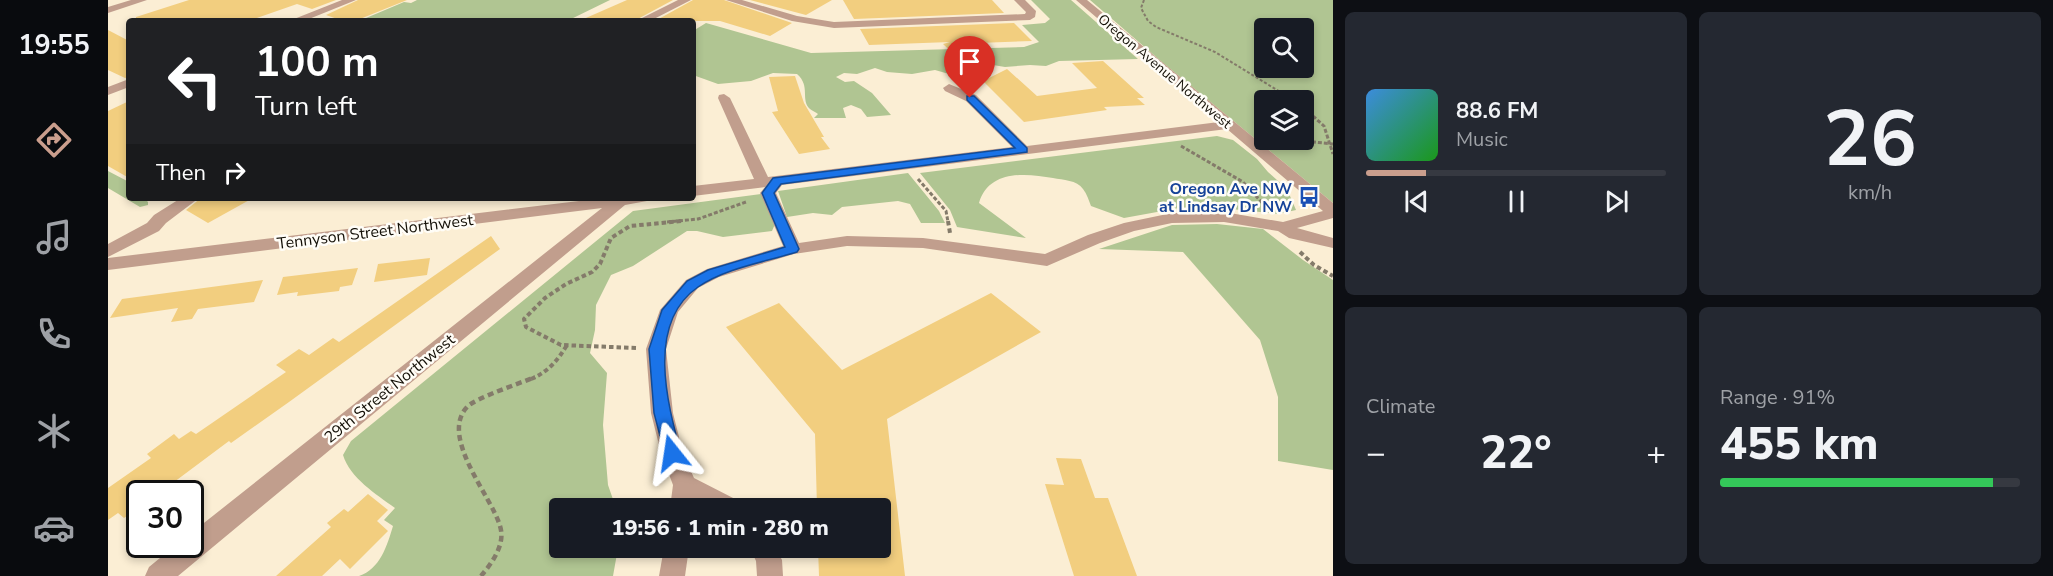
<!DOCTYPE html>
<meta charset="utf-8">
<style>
body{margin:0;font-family:"Nunito Sans",sans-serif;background:#242831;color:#f1f3f6;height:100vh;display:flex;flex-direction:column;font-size:22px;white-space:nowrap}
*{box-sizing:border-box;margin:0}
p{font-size:20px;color:#9ea1a6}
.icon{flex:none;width:33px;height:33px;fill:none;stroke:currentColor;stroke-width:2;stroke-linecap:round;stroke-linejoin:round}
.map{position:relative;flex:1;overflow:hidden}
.panel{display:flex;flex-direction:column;gap:12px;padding:12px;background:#0d0f14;width:720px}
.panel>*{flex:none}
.hud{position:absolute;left:18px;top:18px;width:570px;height:183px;border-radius:6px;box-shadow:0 3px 9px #0003;background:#202124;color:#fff;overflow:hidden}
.tools{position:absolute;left:1146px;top:18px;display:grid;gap:12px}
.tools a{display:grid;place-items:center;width:60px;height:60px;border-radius:6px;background:#171b24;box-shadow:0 3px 9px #0003;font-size:30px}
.speed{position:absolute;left:18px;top:480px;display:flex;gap:12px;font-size:30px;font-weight:700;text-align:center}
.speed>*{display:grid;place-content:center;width:78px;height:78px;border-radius:50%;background:#171b24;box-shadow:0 3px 9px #0003;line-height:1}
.speed .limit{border:3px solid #111;border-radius:9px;background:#fff;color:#111}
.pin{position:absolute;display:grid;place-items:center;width:51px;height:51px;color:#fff;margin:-62px -26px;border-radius:50% 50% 50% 0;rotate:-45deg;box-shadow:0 0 6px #0007}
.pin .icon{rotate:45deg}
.me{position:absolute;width:66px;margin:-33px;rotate:345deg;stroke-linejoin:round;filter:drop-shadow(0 0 4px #0008)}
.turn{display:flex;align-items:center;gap:21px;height:126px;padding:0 30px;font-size:27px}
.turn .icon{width:78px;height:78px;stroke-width:2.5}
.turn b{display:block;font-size:42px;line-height:51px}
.then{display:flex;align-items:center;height:57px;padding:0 30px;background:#0003;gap:12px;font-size:22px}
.big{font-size:45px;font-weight:800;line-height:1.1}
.panel .card{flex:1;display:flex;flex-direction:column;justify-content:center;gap:9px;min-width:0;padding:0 21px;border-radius:9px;background:#242831}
.panel .dial{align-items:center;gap:0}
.dial b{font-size:78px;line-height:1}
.song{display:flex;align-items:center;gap:18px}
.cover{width:72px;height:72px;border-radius:9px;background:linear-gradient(135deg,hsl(210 70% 55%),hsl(120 70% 35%))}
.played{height:6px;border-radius:3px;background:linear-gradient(90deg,#ca9e8d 20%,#363941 20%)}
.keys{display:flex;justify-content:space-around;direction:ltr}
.heat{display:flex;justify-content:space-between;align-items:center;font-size:33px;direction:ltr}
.charge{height:9px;border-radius:4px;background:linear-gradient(90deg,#34c759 91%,#363941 0)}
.panel .tiles{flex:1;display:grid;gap:12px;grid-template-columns:repeat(2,1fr)}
.trip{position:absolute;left:441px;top:498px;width:342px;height:60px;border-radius:6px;background:#171b24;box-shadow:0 3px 9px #0003;font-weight:800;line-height:60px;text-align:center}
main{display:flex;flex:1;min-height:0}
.tabs{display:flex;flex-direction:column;width:108px;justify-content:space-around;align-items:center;background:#090b0e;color:#9ea1a6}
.tabs .icon{width:42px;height:42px}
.tabs .active{color:#ca9e8d}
.tabs b{font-size:27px;color:#f1f3f6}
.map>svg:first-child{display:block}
.green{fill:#b0c592;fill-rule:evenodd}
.building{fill:#f2ce7f}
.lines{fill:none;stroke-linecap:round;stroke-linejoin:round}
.path-far3{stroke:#847b6a;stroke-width:2;stroke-dasharray:3 2;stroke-linecap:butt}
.path-far2{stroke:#847b6a;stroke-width:3;stroke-dasharray:4 2;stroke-linecap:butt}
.path-far1{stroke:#847b6a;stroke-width:4;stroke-dasharray:4.5 3;stroke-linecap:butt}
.path{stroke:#847b6a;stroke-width:4.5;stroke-dasharray:6 4;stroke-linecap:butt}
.minor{fill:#c19e8d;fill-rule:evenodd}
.route{fill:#1a73e8;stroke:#114b97;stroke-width:1.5}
.labels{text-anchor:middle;stroke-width:5;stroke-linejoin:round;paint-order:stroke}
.far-street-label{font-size:14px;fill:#130f06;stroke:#fffdf7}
.transit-label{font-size:16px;font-weight:bold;fill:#164399;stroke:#fffdf7;text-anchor:end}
.street-label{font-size:16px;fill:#130f06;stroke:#fffdf7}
</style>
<main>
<nav class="tabs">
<b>19:55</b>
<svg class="icon active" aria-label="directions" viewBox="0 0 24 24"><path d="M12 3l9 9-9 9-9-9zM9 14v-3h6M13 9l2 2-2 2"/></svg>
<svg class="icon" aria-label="music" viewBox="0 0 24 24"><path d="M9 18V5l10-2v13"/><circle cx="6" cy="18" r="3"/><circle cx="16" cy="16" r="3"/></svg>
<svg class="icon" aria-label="phone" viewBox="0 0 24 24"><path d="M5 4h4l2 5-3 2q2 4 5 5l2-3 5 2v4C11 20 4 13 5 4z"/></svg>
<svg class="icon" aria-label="climate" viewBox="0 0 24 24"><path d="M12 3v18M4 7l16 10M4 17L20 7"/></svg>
<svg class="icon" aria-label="car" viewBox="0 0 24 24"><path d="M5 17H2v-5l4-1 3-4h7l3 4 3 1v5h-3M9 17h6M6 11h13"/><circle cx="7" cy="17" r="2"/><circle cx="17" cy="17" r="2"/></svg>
</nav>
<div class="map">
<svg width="1225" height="576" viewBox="0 0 1225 576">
<rect width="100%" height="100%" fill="#fbeed4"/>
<!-- green -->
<g class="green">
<path d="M309 0H502L459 21H251L296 2 303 3Z"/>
<path d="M923 0H963L1030 59 951 61 938 66 922 65 897 67 885 65 852 68 850 72 841 74 827 70 804 74 779 72 767 68 749 74 736 73 728 77 737 82 746 81 764 93 783 115 759 117 753 109 743 105 735 108 738 118H706L710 114C708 112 704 111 702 109 692 100 703 86 689 74L665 73 643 81 610 84 585 75V31L598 23 703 53 916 47 931 42 914 25 937 23 942 19Z"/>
<path d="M982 0H1225V203L1054 62ZM1156 28H1196V68H1156ZM1156 100H1196V140H1156Z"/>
<path d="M1109 136 1125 140 1149 159 1160 172 1179 189 1188 210 1170 214 1104 207 1071 208 1016 218 983 206C981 201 979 194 975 189 969 180 955 180 945 178 917 173 881 170 871 203L918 238 849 227 842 210 812 173Z"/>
<path d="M0 171 21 182V198H36L40 202V205L32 207 0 188Z"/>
<path d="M800 173 831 211 837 223H813L802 204 790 201 734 207 724 215 705 213 679 217 670 191Z"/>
<path d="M653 194 667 224 664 231 615 237 589 231H579L525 266 503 275 488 305 487 330 482 353 499 373 495 425 500 485 508 508H452V548H510L505 576H251C272 569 279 546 285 526L276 520 287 508C268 494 242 478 235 455L243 441 525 211Z"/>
<path d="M1109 224 1155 229 1195 260 1225 280V470L1170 461V397L1152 340 1075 252 991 249 1064 225Z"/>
</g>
<!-- building -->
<g class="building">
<path d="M81 0H228L204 9 189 4 140 21H28V17Z"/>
<path d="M250 0H299L247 21H235L218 15Z"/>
<path d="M519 0H565L526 21H471Z"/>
<path d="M585 0H616L684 23 662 36 612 21H547Z"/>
<path d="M642 0H724L698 15Z"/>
<path d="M735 0H884L896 13 746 19Z"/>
<path d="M906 23 924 41 870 43 881 53 855 63 835 44 842 42 761 45 752 29Z"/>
<path d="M0 30 21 41V77L17 78 0 70Z"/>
<path d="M995 61 1036 98H1029L1037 105 996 107 999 110 916 122 875 81 899 69 929 96 989 88 964 63Z"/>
<path d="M687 76 696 103 716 137H713L722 149 691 154 664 112 670 111 661 77Z"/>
<path d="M21 101V178L0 166V111Z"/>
<path d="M93 198H145L100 223 78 210Z"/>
<path d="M383 236 392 249 181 402 123 443 121 441 50 494H32V507L16 518 10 513 0 520V488L43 458 39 454 66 434 71 439 83 431 88 434 178 372 168 365 191 349 201 355 225 338 231 342Z"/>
<path d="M322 258 319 275 266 282 270 264Z"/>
<path d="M250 268 244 285 232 287 231 291 189 296 190 292 169 295 175 277Z"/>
<path d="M155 280 146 302 90 309 84 319 63 322 70 308 2 318 14 299Z"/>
<path d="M883 293 933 332 779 419 797 576H711L710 548H772V508H709L707 434 618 327 671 303 734 370Z"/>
<path d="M948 458 973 459 987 498H1000L1029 576H966L937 484 956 485Z"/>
<path d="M260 494 280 510 269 521 280 531 242 569 232 559 214 576H168L223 527 219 523 236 509 240 512Z"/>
</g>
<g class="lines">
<!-- path-far3 -->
<path class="path-far3" d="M1036 0 1033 8 1040 21 1048 27 1107 52 1182 98"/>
<!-- path-far2 -->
<g class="path-far2">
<path d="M1180 97 1184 100"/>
<path d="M1196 108 1216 126 1225 154"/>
<path d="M1186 140 1225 144"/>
<path d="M1073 146 1135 182 1160 209"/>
<path d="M810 179 838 211 840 222"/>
<path d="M559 222 590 219 638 202"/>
</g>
<!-- path-far1 -->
<g class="path-far1">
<path d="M840 221 842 233"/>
<path d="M1192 252 1206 265 1225 276"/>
<path d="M528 348 453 345 418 327 416 319 437 298 458 284 484 272 492 264 503 238 522 226 574 221"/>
<path d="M423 379C440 372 450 360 459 345"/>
</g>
<!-- path -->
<path class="path" d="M373 576C384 563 398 544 392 526 384 497 331 437 359 407 367 398 413 383 427 377"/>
<!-- minor -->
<g class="minor">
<path d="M23 0H39L0 13V7Z"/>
<path d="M234 0H248L196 21H181Z"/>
<path d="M570 0H583L542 21H528Z"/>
<path d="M618 0H634L689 16 726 22 917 14 918 12 906 0H917L928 11 927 17 922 20 726 28 684 21Z"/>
<path d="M968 0H979L1225 203V218L1189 228 1225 238V248L1181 238 1170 231 1116 222 1064 223 1026 231 992 243 939 266 815 248 739 246 686 254 611 277 590 288 570 312 558 349 565 413 575 453 586 478 629 500 633 508H599L587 502 586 508H562L565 485 553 453 543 413 538 349 552 310 578 280 599 269 675 246 652 193 657 187 585 196V186L646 179 610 98 611 95 616 94 622 98 660 177 904 147 858 101 837 91 835 88 841 84 868 95 919 146 1111 122ZM1119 129 1215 211 1175 222 1116 212 1064 213 1016 223 980 235 937 254 815 238 739 236 691 243 668 193 674 185Z"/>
<path d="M21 79V87L0 95V87Z"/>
<path d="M73 198H91L58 223 51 231 0 257V244L39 223 46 215Z"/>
<path d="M496 198H542L539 201 517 205 70 576H37L41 567 69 544H82V534L494 208 0 270V258Z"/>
<path d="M556 548H581L577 576H551Z"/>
<path d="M642 548H668L674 560 675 576H649L648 561Z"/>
</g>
</g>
<!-- route -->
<path class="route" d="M859 96H866L919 148V152L673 184 666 193 691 249 689 252C657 262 618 268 590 287 538 323 559 403 573 453L570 459 564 461 558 459 546 413 541 349 554 310 579 281 600 270 677 247 654 193 665 178 907 148 859 100Z"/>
<!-- icons -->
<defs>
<symbol id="bus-bare" viewBox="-9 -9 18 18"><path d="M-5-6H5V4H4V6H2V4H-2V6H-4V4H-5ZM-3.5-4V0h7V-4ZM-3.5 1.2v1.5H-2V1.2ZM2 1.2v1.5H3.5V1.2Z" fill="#1a4fb4" stroke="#fffdf7" stroke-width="2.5" paint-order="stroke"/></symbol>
</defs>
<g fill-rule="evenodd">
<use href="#bus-bare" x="1186" y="182" width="30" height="30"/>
</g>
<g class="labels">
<!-- far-street labels -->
<g class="far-street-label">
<text transform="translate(1057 71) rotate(40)" y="5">Oregon Avenue Northwest</text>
</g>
<!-- transit labels -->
<g class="transit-label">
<text x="1184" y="194">Oregon Ave NW<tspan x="1184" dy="18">at Lindsay Dr NW</tspan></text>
</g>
<!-- street labels -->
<g class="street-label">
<text transform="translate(267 231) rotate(-7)" y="6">Tennyson Street Northwest</text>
<text transform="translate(281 388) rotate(-39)" y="6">29th Street Northwest</text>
</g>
</g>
</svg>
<div class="tools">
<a><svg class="icon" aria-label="search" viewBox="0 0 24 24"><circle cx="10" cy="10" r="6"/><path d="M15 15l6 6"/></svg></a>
<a><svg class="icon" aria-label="layers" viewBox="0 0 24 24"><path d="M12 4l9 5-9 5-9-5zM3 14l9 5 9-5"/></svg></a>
</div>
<div class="speed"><div class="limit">30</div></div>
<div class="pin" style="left:862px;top:98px;background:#d93025"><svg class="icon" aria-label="arrive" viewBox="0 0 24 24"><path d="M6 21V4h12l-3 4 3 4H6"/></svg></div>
<svg class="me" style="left:564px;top:453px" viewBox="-20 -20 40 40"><path d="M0-17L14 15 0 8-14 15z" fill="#1a73e8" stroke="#fff" stroke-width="4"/></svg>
<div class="trip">19:56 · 1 min · 280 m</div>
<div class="hud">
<div class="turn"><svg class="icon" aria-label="left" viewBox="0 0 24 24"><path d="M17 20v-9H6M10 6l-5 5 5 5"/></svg><div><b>100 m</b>Turn left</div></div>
<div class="then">Then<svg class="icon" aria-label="right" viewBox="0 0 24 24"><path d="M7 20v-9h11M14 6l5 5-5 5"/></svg></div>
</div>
</div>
<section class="panel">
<div class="tiles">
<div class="card">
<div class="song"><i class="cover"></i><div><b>88.6 FM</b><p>Music</p></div></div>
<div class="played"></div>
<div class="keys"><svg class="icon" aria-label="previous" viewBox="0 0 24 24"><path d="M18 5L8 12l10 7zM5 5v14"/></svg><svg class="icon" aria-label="pause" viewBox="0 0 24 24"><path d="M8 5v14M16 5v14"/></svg><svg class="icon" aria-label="next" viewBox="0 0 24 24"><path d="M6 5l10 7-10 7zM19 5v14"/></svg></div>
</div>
<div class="card dial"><b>26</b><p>km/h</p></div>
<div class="card"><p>Climate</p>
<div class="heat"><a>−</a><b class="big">22°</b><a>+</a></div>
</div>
<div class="card"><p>Range · 91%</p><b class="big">455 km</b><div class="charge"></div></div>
</div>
</section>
</main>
